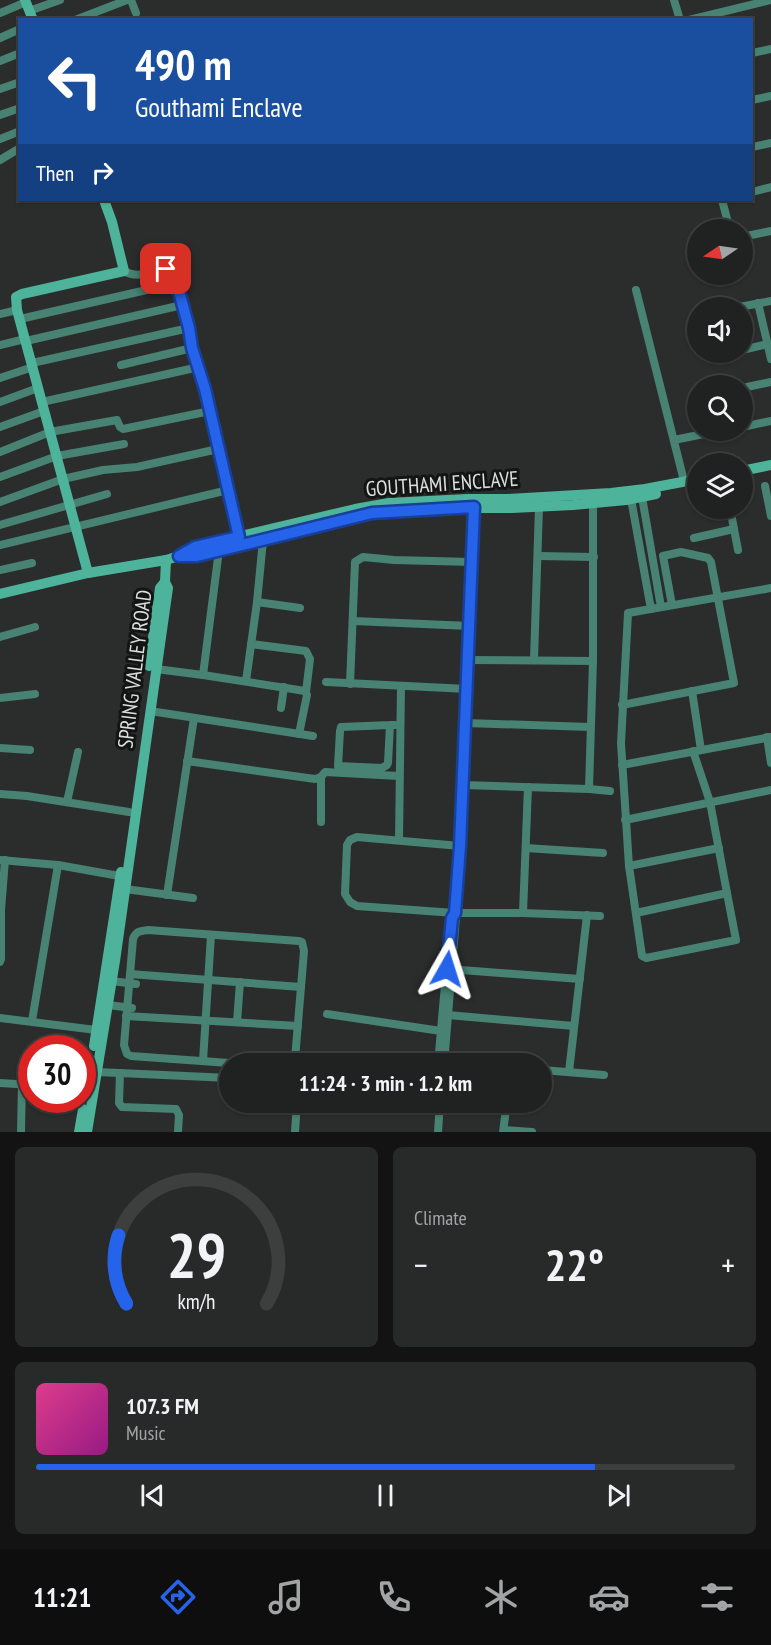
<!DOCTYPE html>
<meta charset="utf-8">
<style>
body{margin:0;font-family:"PT Sans Narrow",sans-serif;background:#282a2a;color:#f1f3f6;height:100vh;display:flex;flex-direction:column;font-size:22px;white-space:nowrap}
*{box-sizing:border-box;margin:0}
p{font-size:20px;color:#a2a4a5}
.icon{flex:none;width:33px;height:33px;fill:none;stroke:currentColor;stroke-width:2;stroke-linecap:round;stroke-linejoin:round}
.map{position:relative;height:1132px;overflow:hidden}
.details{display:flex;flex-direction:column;gap:15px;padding:15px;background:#121312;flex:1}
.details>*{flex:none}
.top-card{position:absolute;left:18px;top:18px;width:735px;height:183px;border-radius:0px;box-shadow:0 2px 4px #0004,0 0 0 2px #3d3f3f;background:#1a4fa0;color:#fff;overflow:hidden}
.needle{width:39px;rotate:257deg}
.buttons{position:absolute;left:687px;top:219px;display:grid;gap:12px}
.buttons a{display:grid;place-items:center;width:66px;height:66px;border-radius:50%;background:#202221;box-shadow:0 2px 4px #0004,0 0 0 2px #3d3f3f;font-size:30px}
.speed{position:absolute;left:18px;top:1035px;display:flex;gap:12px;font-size:30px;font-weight:700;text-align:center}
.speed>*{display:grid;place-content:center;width:78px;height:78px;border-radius:50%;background:#202221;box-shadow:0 2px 4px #0004,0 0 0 2px #3d3f3f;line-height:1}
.speed .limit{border:9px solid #d22;background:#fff;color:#111}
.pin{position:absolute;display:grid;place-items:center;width:51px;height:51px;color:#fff;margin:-26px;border-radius:12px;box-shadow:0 3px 9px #0006}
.me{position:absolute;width:66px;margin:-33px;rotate:6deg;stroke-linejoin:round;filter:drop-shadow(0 0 4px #0008)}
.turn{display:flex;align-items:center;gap:21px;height:126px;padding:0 18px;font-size:27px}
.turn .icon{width:78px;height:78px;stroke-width:2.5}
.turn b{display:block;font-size:42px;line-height:51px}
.then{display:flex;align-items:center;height:57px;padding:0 18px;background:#0003;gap:12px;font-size:22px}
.big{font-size:45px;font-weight:700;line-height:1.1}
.details .tile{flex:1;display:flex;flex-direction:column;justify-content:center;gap:9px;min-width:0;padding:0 21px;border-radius:9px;background:#282a2a}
.details .dial{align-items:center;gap:0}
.dial svg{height:156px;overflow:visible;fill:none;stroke:#3d3f3f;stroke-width:7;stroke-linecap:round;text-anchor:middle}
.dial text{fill:#f1f3f6;stroke:none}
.song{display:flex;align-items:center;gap:18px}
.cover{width:72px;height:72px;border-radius:9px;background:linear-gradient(135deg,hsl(330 70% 55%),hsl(310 70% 35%))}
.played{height:6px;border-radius:3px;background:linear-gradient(90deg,#2563eb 80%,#3d3f3f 80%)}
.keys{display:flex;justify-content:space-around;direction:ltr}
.heat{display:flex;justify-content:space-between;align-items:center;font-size:33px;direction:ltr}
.details .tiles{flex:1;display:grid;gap:15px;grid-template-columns:1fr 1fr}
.tile:last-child{grid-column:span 2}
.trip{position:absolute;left:219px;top:1053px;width:333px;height:60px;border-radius:30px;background:#202221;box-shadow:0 2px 4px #0004,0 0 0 2px #3d3f3f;font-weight:700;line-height:60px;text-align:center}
.dock{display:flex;height:96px;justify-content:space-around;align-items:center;background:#0d0e0d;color:#a2a4a5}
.dock .icon{width:42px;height:42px}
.dock .current{color:#2563eb}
.dock b{font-size:27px;color:#f1f3f6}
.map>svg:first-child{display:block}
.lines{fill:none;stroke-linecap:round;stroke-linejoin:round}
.street{stroke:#478273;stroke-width:8}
.secondary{stroke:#4eb39b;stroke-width:10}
.route-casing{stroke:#184099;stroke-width:15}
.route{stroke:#2563eb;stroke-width:10}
.labels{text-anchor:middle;stroke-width:6;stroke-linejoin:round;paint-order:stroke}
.street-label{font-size:21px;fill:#dcdedd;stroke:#131514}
</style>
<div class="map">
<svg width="771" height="1132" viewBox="0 0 771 1132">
<rect width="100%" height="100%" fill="#2a2d2c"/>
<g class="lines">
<!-- street -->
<g class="street">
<path d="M131 0 136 13"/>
<path d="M674 0 680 20"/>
<path d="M29 11 60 0"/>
<path d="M0 13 26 2"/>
<path d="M75 20 127 0"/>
<path d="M689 20 771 0"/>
<path d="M0 38 20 29"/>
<path d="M752 53 771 49"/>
<path d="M0 61 20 53"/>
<path d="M0 89 20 82"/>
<path d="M752 100 771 96"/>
<path d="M0 115 20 108"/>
<path d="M0 139 20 131"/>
<path d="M752 147 771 143"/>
<path d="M0 160 20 148"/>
<path d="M752 192 771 187"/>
<path d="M722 200 730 230"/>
<path d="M742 237 771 231"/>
<path d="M124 271C137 279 153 272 166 269L174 274 210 411 239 537"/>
<path d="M636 290 684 481"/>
<path d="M758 303 771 359"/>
<path d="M734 308 771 301"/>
<path d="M0 314 17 310"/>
<path d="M20 319 177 283"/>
<path d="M26 341 182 305"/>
<path d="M0 345 25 339"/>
<path d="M742 350 768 344"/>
<path d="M724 354 730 352"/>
<path d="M32 363 189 328"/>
<path d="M121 365 192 348"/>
<path d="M0 378 33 367"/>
<path d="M742 388 771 382"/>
<path d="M0 402 38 388"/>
<path d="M42 402 199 367"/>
<path d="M0 427 44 411"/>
<path d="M742 427 771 421"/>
<path d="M674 440 723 430"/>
<path d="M0 452 50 432 117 420 120 427 123 429 210 411"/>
<path d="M0 477 57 456 124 444"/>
<path d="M765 486 771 516"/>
<path d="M642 497 661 607"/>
<path d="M631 499 651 609"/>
<path d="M0 502 63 479 103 470 137 467 218 449"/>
<path d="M730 508 738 550"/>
<path d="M0 525 107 494"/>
<path d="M694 538 734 529"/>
<path d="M0 545 228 490"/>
<path d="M539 556 594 557"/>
<path d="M0 570 32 563"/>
<path d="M257 602 300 608"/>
<path d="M353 621 470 626"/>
<path d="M0 637 35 627"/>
<path d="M251 644 306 651 310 659 306 692"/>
<path d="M468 660 593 661"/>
<path d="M534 660 539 507"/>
<path d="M156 669 203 675 305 691 307 695 299 734"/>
<path d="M203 675 219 550"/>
<path d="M246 681 257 602 263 540"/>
<path d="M326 682 467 689"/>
<path d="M350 684 355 562 363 557 394 560 472 562"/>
<path d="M692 691 701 750"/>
<path d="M0 698 35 694"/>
<path d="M622 705 734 683 711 562 708 558 681 552 663 556 672 605"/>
<path d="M281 708 284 687"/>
<path d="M150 711 313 736"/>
<path d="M466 723 590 727"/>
<path d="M390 725 388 763 387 765 382 768 338 766 340 731 341 727 390 725H400"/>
<path d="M767 737 771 763"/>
<path d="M0 748 30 750"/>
<path d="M187 761 315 779 321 777 325 772 399 776"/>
<path d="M622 765 771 737"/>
<path d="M321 777V822"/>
<path d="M463 785 589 789 593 661V503"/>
<path d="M589 789 610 791"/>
<path d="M0 794 27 796 129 812"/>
<path d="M67 802 78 752"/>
<path d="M625 820 771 790"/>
<path d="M399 840 401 686"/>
<path d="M460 846 357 837 350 840 347 845 345 894 350 902 357 906 455 913H523L600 916"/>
<path d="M526 848 603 853"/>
<path d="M0 860 58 865 125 877"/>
<path d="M629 866 719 848"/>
<path d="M125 889 193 898"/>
<path d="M727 893 736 940 646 958 642 956 629 866 621 743 628 613 771 588"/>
<path d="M167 895 194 718"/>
<path d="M523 913 528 787"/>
<path d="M636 913 727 893 710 802 693 751"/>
<path d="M0 962 1 959V910L5 860"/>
<path d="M448 969 580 979"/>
<path d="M130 974 301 987"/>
<path d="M111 981 136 984"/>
<path d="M108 1005 132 1008"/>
<path d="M327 1014 441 1031"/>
<path d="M448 1015 574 1026"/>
<path d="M126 1016 298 1026"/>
<path d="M0 1018 96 1030"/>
<path d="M32 1021 58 865"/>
<path d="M237 1022 240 982"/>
<path d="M203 1061 211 935"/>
<path d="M440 1061 465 1064"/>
<path d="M243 1064 131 1056 127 1054 124 1045 133 939C136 931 140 931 148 930L299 941 302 942 304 951 295 1059 292 1064"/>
<path d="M438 1064 445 985"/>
<path d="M444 1064 456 917 455 913 460 846 474 503"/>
<path d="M542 1070 604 1075"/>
<path d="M97 1072 230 1078"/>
<path d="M569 1072 587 915"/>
<path d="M120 1073 119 1103 122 1107 176 1109 179 1115 178 1132"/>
<path d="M0 1083 32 1085"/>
<path d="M82 1094 93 1095"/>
<path d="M504 1130 532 1132"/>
<path d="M21 1132 22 1083"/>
<path d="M295 1132 297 1102"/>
<path d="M438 1132 440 1102"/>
<path d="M503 1132 507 1102"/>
</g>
<!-- secondary -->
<g class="secondary">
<path d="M25 0 33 20"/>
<path d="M742 471 771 465"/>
<path d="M183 556H197L372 513 438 508H512L573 505 626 500 656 494"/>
<path d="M88 573 17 310 16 297 22 294 124 271 112 222 104 200"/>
<path d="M0 594 88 573 166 560 179 556 195 547 355 509 389 503 467 499H507L611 493 645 489 698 479"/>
<path d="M149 666 160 588 165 582"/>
<path d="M94 1046 121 872"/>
<path d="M79 1132 83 1109"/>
<path d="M87 1132 115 961 168 588 165 582 166 560"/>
</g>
</g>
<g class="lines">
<defs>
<path id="route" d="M166 269 174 273 189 328 192 348 205 389 239 537 195 547 179 556H197L372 513 474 507 460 846 455 913 452 918 447 969"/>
</defs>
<!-- route casing -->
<use href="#route" class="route-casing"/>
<!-- route -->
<use href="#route" class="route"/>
</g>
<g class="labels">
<!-- street labels -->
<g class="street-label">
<text transform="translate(442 484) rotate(-4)" y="7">GOUTHAMI ENCLAVE</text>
<text transform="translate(135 669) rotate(-83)" y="7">SPRING VALLEY ROAD</text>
</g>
</g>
</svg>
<div class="buttons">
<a><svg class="needle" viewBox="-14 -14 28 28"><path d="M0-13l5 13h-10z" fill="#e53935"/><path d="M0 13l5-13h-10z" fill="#a2a4a5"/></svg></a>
<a><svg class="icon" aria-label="sound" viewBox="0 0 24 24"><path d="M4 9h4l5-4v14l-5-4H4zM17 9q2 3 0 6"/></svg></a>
<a><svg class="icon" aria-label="search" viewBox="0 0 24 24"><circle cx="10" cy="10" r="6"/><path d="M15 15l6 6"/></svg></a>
<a><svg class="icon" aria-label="layers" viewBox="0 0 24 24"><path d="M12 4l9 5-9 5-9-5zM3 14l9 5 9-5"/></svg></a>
</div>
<div class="speed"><div class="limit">30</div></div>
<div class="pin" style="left:166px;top:269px;background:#d93025"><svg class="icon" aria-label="arrive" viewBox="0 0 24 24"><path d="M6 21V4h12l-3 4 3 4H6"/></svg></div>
<svg class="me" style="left:447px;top:969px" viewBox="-20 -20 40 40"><path d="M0-17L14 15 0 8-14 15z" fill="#2563eb" stroke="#fff" stroke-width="4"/></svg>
<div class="trip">11:24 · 3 min · 1.2 km</div>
<div class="top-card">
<div class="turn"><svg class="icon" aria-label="left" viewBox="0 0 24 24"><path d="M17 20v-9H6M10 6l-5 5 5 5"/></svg><div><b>490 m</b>Gouthami Enclave</div></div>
<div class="then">Then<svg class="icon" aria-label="right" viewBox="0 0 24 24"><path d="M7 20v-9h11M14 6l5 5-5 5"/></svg></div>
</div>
</div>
<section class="details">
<div class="tiles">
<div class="tile dial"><svg viewBox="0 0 100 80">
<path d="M14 69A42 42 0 1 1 86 69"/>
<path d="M14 69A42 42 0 0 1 10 34" stroke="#2563eb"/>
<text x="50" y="56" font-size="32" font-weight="700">29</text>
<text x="50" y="72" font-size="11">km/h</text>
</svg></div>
<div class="tile"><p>Climate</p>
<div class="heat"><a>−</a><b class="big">22°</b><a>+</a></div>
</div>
<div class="tile">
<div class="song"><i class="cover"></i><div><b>107.3 FM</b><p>Music</p></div></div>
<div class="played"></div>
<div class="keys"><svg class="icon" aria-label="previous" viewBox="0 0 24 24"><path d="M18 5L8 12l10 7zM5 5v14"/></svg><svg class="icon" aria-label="pause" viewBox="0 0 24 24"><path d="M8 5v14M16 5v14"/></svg><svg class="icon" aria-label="next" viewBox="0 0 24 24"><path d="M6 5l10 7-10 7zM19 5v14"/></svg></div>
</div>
</div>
</section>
<nav class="dock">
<b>11:21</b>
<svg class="icon current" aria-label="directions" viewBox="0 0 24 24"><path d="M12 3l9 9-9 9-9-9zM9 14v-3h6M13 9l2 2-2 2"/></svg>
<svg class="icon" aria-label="music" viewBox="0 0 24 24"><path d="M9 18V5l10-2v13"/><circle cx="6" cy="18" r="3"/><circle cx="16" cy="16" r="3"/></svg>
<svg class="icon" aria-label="phone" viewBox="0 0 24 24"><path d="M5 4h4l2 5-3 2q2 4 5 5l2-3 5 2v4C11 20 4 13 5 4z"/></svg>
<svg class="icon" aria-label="climate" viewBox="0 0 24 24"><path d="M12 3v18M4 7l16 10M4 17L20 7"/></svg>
<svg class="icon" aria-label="car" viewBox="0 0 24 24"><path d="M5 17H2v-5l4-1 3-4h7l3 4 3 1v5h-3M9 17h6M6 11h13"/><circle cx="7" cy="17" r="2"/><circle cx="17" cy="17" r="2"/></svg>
<svg class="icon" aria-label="filters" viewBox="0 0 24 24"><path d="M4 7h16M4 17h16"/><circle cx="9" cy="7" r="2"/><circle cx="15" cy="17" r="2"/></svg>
</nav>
